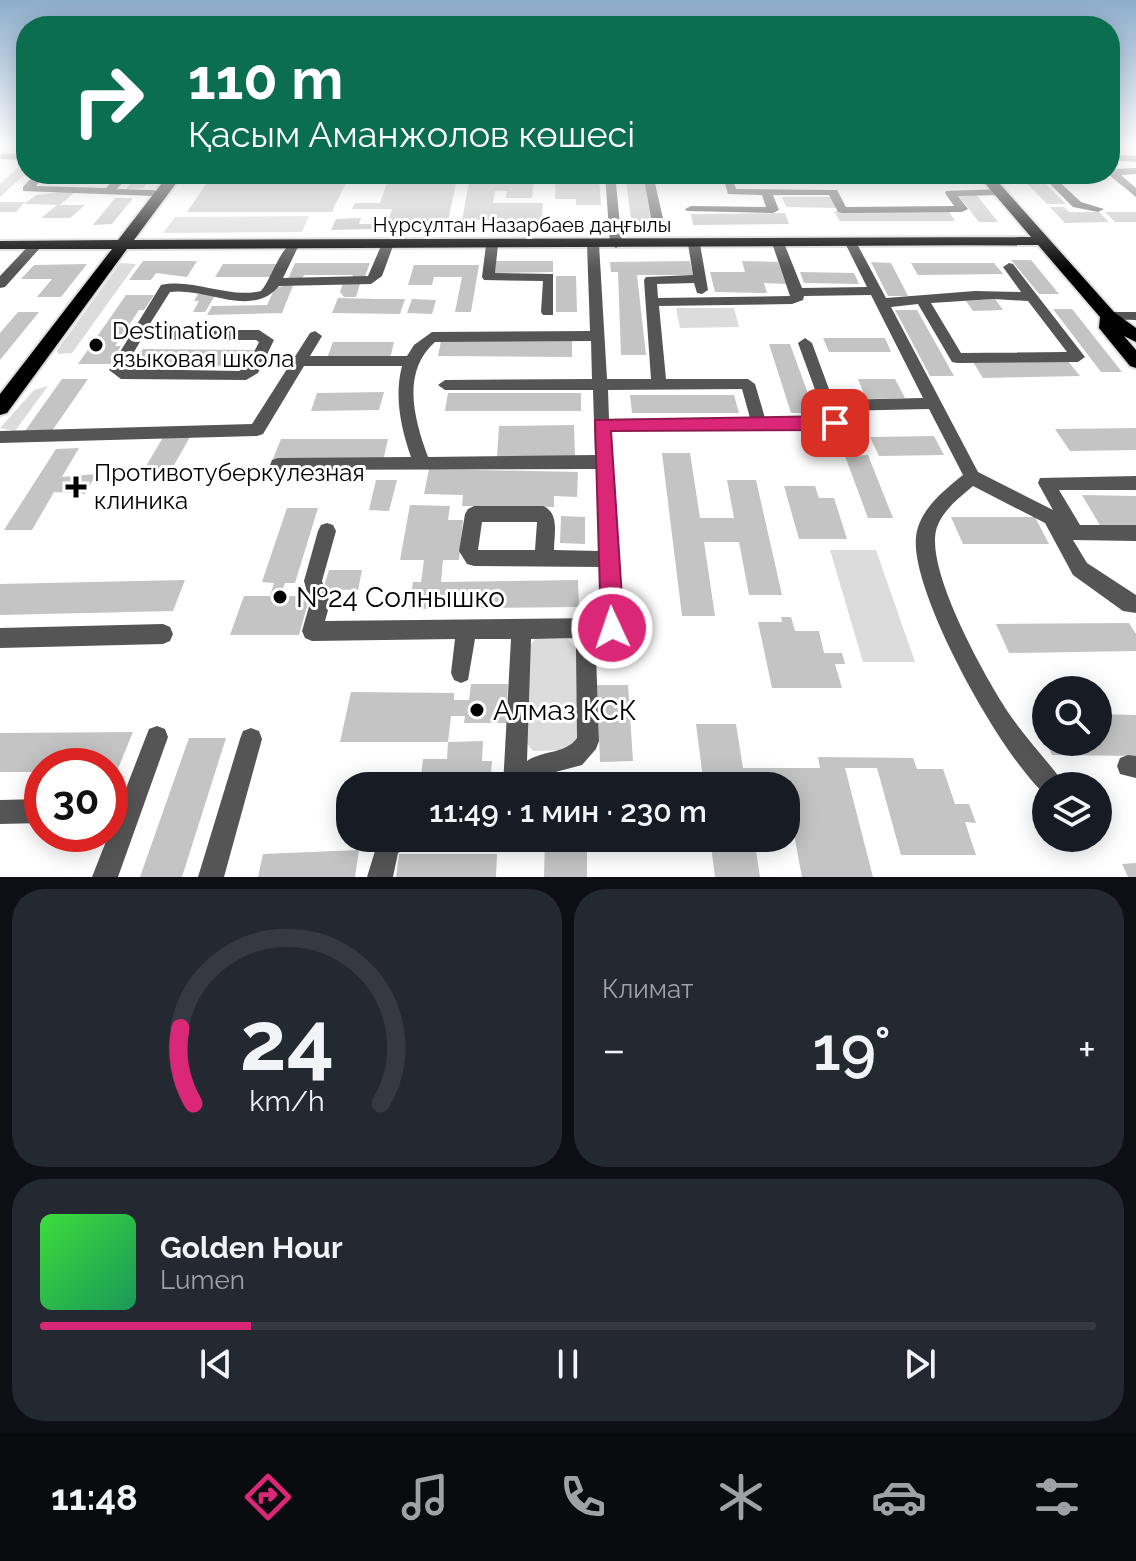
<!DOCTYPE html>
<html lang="ru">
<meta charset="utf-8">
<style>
body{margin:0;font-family:Raleway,sans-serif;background:#242831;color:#f1f3f6;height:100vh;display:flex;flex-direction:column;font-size:30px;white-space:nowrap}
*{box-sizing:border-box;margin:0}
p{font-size:26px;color:#9ea1a6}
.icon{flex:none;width:44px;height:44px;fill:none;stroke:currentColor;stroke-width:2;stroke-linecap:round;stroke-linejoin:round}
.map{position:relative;height:877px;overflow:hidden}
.panel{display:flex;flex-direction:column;gap:12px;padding:12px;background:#0d0f14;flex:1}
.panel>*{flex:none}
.top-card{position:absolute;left:16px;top:16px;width:1104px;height:168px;border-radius:32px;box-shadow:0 4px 20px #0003;background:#0b6e4f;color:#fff;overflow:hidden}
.tools{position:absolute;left:1032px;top:676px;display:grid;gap:16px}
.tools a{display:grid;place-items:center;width:80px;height:80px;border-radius:50%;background:#171b24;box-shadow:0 4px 20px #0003;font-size:40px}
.speed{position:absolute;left:24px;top:748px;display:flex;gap:16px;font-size:40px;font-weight:700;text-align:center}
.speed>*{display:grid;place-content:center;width:104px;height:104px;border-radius:50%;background:#171b24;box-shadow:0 4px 20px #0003;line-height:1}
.speed .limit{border:12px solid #d22;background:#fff;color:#111}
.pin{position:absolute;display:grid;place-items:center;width:68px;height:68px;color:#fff;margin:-34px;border-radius:16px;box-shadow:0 4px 12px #0006}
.me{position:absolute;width:88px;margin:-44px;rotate:357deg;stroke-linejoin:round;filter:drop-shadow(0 0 6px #0008)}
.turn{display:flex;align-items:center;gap:28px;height:168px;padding:0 40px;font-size:36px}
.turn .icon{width:104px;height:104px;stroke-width:2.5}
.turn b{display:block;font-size:56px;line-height:68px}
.big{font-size:60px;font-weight:600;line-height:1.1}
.panel .widget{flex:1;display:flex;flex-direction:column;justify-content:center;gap:12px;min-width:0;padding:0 28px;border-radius:32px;background:#242831}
.panel .dial{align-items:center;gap:0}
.dial svg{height:208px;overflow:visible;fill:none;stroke:#363941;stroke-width:7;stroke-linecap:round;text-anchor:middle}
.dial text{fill:#f1f3f6;stroke:none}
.song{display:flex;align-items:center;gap:24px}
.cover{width:96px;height:96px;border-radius:12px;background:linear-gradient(135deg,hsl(120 70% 55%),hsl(150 70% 35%))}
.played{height:8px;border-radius:4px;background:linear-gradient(90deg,#db2777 20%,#363941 20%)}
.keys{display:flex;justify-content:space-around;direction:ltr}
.heat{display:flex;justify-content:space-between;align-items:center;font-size:44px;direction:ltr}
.panel .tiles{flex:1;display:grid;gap:12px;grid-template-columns:1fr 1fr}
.widget:last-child{grid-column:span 2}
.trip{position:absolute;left:336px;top:772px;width:464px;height:80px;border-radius:32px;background:#171b24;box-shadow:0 4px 20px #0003;font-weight:600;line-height:80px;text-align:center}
.menu{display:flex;height:128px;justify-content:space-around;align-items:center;background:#090b0e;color:#9ea1a6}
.menu .icon{width:56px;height:56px}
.menu .current{color:#db2777}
.menu b{font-size:36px;color:#f1f3f6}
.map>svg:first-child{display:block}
.green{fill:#dcdcdc}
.building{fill:#c4c4c4}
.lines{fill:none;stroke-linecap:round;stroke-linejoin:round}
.major-casing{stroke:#dbdbdb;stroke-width:4}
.minor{fill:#555;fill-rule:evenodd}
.major{fill:#000;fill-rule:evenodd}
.route{fill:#db2777;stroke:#8e194d;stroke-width:2}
.poi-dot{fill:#000;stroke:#fff;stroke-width:3}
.labels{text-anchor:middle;stroke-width:6;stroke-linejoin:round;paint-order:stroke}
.far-street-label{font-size:20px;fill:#000;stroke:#fff}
.poi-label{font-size:24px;fill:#000;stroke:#fff;text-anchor:start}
.near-poi-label{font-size:28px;fill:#000;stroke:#fff;text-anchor:start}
</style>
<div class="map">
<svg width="1136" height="877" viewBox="0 0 1136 877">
<rect width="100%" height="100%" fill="#fff"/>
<!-- green -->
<g class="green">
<path d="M309 216 302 232 163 233 175 217Z"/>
<path d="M120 263 136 264 72 353 58 354 57 350Z"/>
<path d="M676 308H734L739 327 680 328Z"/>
<path d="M48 386 15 431 0 428 34 390Z"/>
<path d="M830 550H876L915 662H863Z"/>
<path d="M535 639H568L578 651 579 736 568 750 533 751 522 737 526 651Z"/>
</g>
<!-- building -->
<g class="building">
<path d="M23 163H26V173L0 197V184Z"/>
<path d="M139 174H155L143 188 126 189Z"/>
<path d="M213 174H350L332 212H187Z"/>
<path d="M390 174H458L448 221 388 222 392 209H352L355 203H380Z"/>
<path d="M556 174H572V179H599L601 205H576V199H555Z"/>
<path d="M625 174H643L652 225 632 226Z"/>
<path d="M888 174H958L961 178H891Z"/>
<path d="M1018 174H1036L1066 204H1047Z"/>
<path d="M470 177H534L532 198H506L507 191H495L493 203H543L542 220H462Z"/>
<path d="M65 192H75L60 205 24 204 36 195Z"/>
<path d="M976 194 998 222H979L958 195Z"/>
<path d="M782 197H831L836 208 786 207Z"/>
<path d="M115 198H133L112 224 93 225Z"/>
<path d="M0 202H25L16 212H0Z"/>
<path d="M57 205H85L70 218H41Z"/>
<path d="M1050 207H1064L1069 212H1099L1109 222 1065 223Z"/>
<path d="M948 210 955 221H840L834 211Z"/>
<path d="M1105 212H1136V222H1115Z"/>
<path d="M785 213 789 224 693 225 691 214Z"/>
<path d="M361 218 359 224H376L374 229 331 230 336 219Z"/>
<path d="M1011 260H1031L1059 294H1039Z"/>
<path d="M143 261H197L187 277 156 273 151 280H129Z"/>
<path d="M496 261H553V272L495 273Z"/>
<path d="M690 261 693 275H637L646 355H621L618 272H611L610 262Z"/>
<path d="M742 261 778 262 786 284 764 283 767 293 715 292 710 272H745Z"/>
<path d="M871 262 891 263 908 296H888Z"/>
<path d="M295 263H370L364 279H351L353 275H304L302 279H288Z"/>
<path d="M911 263H994L1003 274 918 275Z"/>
<path d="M87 264 61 297H37L52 279H21L34 265Z"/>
<path d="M223 264H278L271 277H215Z"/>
<path d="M414 265H479L471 312H455L462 277H434L432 285H408Z"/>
<path d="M800 272 854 273 859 284 804 283Z"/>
<path d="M556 276H576L577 312H556Z"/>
<path d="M294 283 282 313 207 315 212 306 267 305 275 288Z"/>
<path d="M343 283 360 284 356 297H344L340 292Z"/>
<path d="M198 294H216L205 312H193L199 301H194Z"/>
<path d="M126 295H154L144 310H139L115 346H121L110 364H78Z"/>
<path d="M338 298 377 299H405L400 314 332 313Z"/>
<path d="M412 299 436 300 432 314 407 313Z"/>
<path d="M995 299 1003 310 973 311 966 301Z"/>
<path d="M1053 309H1072L1122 372H1101Z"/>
<path d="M895 310H917L954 376H930Z"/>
<path d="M18 312H39L0 360V333Z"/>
<path d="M823 338H885L891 352H829Z"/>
<path d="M441 341H572V357L438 356Z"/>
<path d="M333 342H394L390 359 327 358Z"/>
<path d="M769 344H790L815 413H791Z"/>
<path d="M143 349 256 350 248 366 132 365Z"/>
<path d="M1068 361 1080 376 983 378 973 362Z"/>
<path d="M62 379H88L52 431H25Z"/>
<path d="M858 379H895L905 398 866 399Z"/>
<path d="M384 392 379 410 311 411 317 393Z"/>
<path d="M448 393H581V411H445Z"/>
<path d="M630 395H734L739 413H632Z"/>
<path d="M574 425 575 456 497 457 499 426Z"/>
<path d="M1136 428V450L1070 451 1055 429Z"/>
<path d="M165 434 191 435 169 474 142 473Z"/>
<path d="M934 436 944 455 879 456 870 437Z"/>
<path d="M281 439H388L383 461H272Z"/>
<path d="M79 448 62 477 96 474 85 494 54 492 32 530H4L56 449Z"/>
<path d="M662 453H690L700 518H734L727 480H756L782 595H749L739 542H704L715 616H682Z"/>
<path d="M868 455 893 518H868L845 456Z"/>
<path d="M429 469 578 472 577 497 554 496V507L462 506 463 495 424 494Z"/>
<path d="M376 480H397L389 511 369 510Z"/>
<path d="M784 486H815L819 498H834L847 539H799Z"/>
<path d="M1082 495 1136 496V527H1101Z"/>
<path d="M410 505 450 506 448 520H463L459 560H443L441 582 578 580 579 607 409 609 413 582H421L424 560H400Z"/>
<path d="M287 508H318L295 583H285L280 596H310L299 635H230L244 596H270L274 583 262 582Z"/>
<path d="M561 516 585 517V544L560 543Z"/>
<path d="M951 517H1035L1049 544H963Z"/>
<path d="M329 570H362L358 590 323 589Z"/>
<path d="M185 580 173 611 0 615V584Z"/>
<path d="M781 617H791L795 631H819L824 653H842L845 664H835L842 688H772L758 622H782Z"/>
<path d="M1129 623 1136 634V651L1009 653 996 624Z"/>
<path d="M471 684H508L506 723H464L465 716H451L448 742H340L351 692 454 693V700H469Z"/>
<path d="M597 685H628L633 761 600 762Z"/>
<path d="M1033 714H1046V742H1098V714L1136 715V756L1052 755Z"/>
<path d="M696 724H736L743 768H820L818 757 913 758 917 769H943L955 804H969L976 823 965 822 976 855H901L877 768H845L873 877H802L790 813H786V786H704Z"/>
<path d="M133 732 117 771H110V766H42V772H0V733Z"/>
<path d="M189 738H226L182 877H140Z"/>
<path d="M483 741 482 761H492L490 786H420L423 759H447L448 742Z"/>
<path d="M545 838H587V877H544Z"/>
<path d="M710 838H754L760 877H715Z"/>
<path d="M359 850 355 877H258L263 854Z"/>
<path d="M399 854H497L496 877H396Z"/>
<path d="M1136 863V877H1128L1122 864Z"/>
</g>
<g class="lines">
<defs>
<path id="major" d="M169 174H183L134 240 1031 237 977 174H991L1114 312 1136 328V342L1124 336 1136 350V368L1130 366 1099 328 1100 317 1038 245 127 249 7 413 0 415V394L112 249H0V241L118 240Z"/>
</defs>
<!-- major casing -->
<use href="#major" class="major-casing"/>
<!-- minor -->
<g class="minor">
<path d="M1 153 26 154V160L0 159Z"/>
<path d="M1110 154 1136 156V162L1110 160Z"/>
<path d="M1136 168V174L1121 175 1136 188V197L1108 174 1112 169Z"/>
<path d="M35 174H46L36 186 106 188 119 174H130L117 189 154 190 159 193 154 196 23 191V187Z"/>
<path d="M605 174H615L622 244 616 248 610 244Z"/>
<path d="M643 174H653L664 223 662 225 652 223Z"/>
<path d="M722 174H732L736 189 837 190 846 207 954 206 945 193 946 191 1000 189 1005 192 1000 195 958 196 968 209 962 212 842 213 838 212 829 195H773L779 210 773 213 687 211 685 209 691 206 766 207 762 195 728 194Z"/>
<path d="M1040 174H1051L1081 202 1104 209 1098 212 1073 207Z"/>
<path d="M778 239 784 243 802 288 867 287 845 243 851 239 855 240 886 298 975 291 1021 292 1003 267 1009 263 1013 264 1085 357 1078 362 957 363 952 362 918 304 891 307 978 472 1053 510 1038 483 1040 478 1136 476V490H1059L1080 525H1136V541L1073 540 1087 563 1136 595V613L1123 611 1073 575 1045 523 973 486C960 497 943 510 937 527 923 567 986 679 1010 715 1025 737 1044 757 1060 778L1064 786H1046V795C1003 759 910 593 916 537 919 510 943 491 963 475L929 409 838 411 843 423 835 429 610 431 622 628 619 635 596 654 599 741 596 749 582 765 548 774 536 786H503L511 639H475L468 680 461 683 454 680 451 673 455 639 312 641 305 638 302 631 310 603 304 581 318 531 321 525 327 523 333 525 336 531 322 581 330 603 325 621 602 618 600 567 474 566 467 564 459 551 465 514 468 509 474 506H543C560 513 554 535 554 550L599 551 596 469 272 470 270 465 272 460 278 458 411 457C401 428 394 397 402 366H304L263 434 257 436 0 443V431L252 424 310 333 315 331 322 336 310 356H407L414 345 432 332 590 331 587 244 593 240 599 244 607 379H651L644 280 646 277 693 275 688 244 694 240 700 244 708 290 702 294 697 293 694 283 657 284 658 298 790 296 772 243ZM871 295 923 398 833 400 812 343 805 338 798 343 825 417 765 418 755 384 748 379H666L659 306 792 304 803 300 804 296ZM994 299 1028 301 1067 352 961 353 931 303ZM591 341 592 379 445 380 438 385 445 390H593L595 455 428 457C414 419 401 372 435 342ZM742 389 750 418 609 419 608 390ZM482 522H537L535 550H478ZM584 638 576 649 577 738C566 754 543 750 527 761L531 639Z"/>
<path d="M36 241 42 245 40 248 5 287 0 288V276L32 242Z"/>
<path d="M492 241 498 245 495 273 553 274V315H543L541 312 543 281 484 280 482 277 486 245Z"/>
<path d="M387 242 393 246 382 276 371 284 279 286C252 319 206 287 170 292L146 330H259L274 340 258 373 246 380 121 379 109 370 161 285C195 278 227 299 261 291 272 278 278 252 292 243L298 247 283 278 368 276 381 246ZM141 340H256L259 342 247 366 239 371 124 369Z"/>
<path d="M1108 312H1136V320L1103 319 1101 316Z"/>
<path d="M163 624 170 627 173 634 170 641 163 644 0 648V628Z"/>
<path d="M157 726 165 729 168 737 118 877H92L114 821H110V797L123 796 149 729Z"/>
<path d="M251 728 259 731 262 739 224 877H198L240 739 243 731Z"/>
<path d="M1128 755 1136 756V778L1120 774 1117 766 1120 758Z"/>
<path d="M42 799V823L0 824V800Z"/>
<path d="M379 838H411L408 847 398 853 393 877H367Z"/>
</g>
<!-- major -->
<use href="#major" class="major"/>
</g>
<!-- sky -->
<linearGradient id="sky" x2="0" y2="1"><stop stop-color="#8cadcc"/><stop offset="0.54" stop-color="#fff"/><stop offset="1" stop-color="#fff" stop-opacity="0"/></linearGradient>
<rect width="1136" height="270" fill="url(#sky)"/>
<!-- route -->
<path class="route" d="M835 416 844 423 835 430 611 431 624 628 620 635 612 639 604 635 601 628 595 420Z"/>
<!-- markers -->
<g class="poi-dot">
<circle cx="96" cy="345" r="8"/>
<path d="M72 475h8v8h8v8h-8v8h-8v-8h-8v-8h8z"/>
<circle cx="280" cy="597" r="8"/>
<circle cx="477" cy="710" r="8"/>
</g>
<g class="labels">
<!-- far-street labels -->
<g class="far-street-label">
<text x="522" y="232">Нұрсұлтан Назарбаев даңғылы</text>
</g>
<!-- poi labels -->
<g class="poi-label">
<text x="112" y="339">Destination<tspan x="112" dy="28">языковая школа</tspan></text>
<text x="94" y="481">Противотуберкулезная<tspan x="94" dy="28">клиника</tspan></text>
</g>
<!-- near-poi labels -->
<g class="near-poi-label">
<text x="296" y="607">№24 Солнышко</text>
<text x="493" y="720">Алмаз КСК</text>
</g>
</g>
</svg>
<div class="tools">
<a><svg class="icon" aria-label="search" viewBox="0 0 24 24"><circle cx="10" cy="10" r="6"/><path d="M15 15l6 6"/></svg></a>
<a><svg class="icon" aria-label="layers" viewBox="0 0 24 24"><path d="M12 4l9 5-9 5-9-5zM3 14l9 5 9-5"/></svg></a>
</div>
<div class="speed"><div class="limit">30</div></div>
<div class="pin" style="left:835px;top:423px;background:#d93025"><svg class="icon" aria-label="arrive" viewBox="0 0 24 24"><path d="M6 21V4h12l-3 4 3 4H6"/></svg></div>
<svg class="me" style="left:612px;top:628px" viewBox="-20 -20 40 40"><circle r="17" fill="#db2777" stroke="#fff" stroke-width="3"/><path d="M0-11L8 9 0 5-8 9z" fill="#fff"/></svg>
<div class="trip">11:49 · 1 мин · 230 m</div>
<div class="top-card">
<div class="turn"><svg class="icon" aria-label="right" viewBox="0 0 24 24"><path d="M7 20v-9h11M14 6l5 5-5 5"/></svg><div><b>110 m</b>Қасым Аманжолов көшесі</div></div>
</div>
</div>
<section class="panel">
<div class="tiles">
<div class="widget dial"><svg viewBox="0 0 100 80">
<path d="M14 69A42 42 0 1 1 86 69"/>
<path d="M14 69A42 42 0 0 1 9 40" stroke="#db2777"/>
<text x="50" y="56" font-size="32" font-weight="700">24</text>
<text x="50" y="72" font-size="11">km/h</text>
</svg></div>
<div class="widget"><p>Климат</p>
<div class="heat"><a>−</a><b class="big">19°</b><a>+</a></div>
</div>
<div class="widget">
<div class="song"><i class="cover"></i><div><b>Golden Hour</b><p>Lumen</p></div></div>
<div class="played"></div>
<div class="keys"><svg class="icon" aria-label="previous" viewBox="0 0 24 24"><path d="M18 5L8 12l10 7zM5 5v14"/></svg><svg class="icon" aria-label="pause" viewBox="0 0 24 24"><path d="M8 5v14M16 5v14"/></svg><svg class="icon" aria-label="next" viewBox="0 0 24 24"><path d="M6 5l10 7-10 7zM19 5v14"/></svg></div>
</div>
</div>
</section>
<nav class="menu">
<b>11:48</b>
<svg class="icon current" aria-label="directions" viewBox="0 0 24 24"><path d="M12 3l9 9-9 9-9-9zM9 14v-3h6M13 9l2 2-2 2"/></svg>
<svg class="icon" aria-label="music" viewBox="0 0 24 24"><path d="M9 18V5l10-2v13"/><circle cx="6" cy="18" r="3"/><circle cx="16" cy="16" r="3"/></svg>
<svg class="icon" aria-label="phone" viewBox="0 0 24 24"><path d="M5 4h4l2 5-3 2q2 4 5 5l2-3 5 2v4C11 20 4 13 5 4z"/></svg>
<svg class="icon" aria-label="climate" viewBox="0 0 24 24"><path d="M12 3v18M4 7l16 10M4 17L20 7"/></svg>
<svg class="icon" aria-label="car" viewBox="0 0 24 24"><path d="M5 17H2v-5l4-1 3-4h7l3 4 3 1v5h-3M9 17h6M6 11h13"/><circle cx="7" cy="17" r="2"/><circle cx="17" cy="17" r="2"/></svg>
<svg class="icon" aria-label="filters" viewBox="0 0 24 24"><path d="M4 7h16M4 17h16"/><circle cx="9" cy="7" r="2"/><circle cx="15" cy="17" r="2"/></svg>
</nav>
